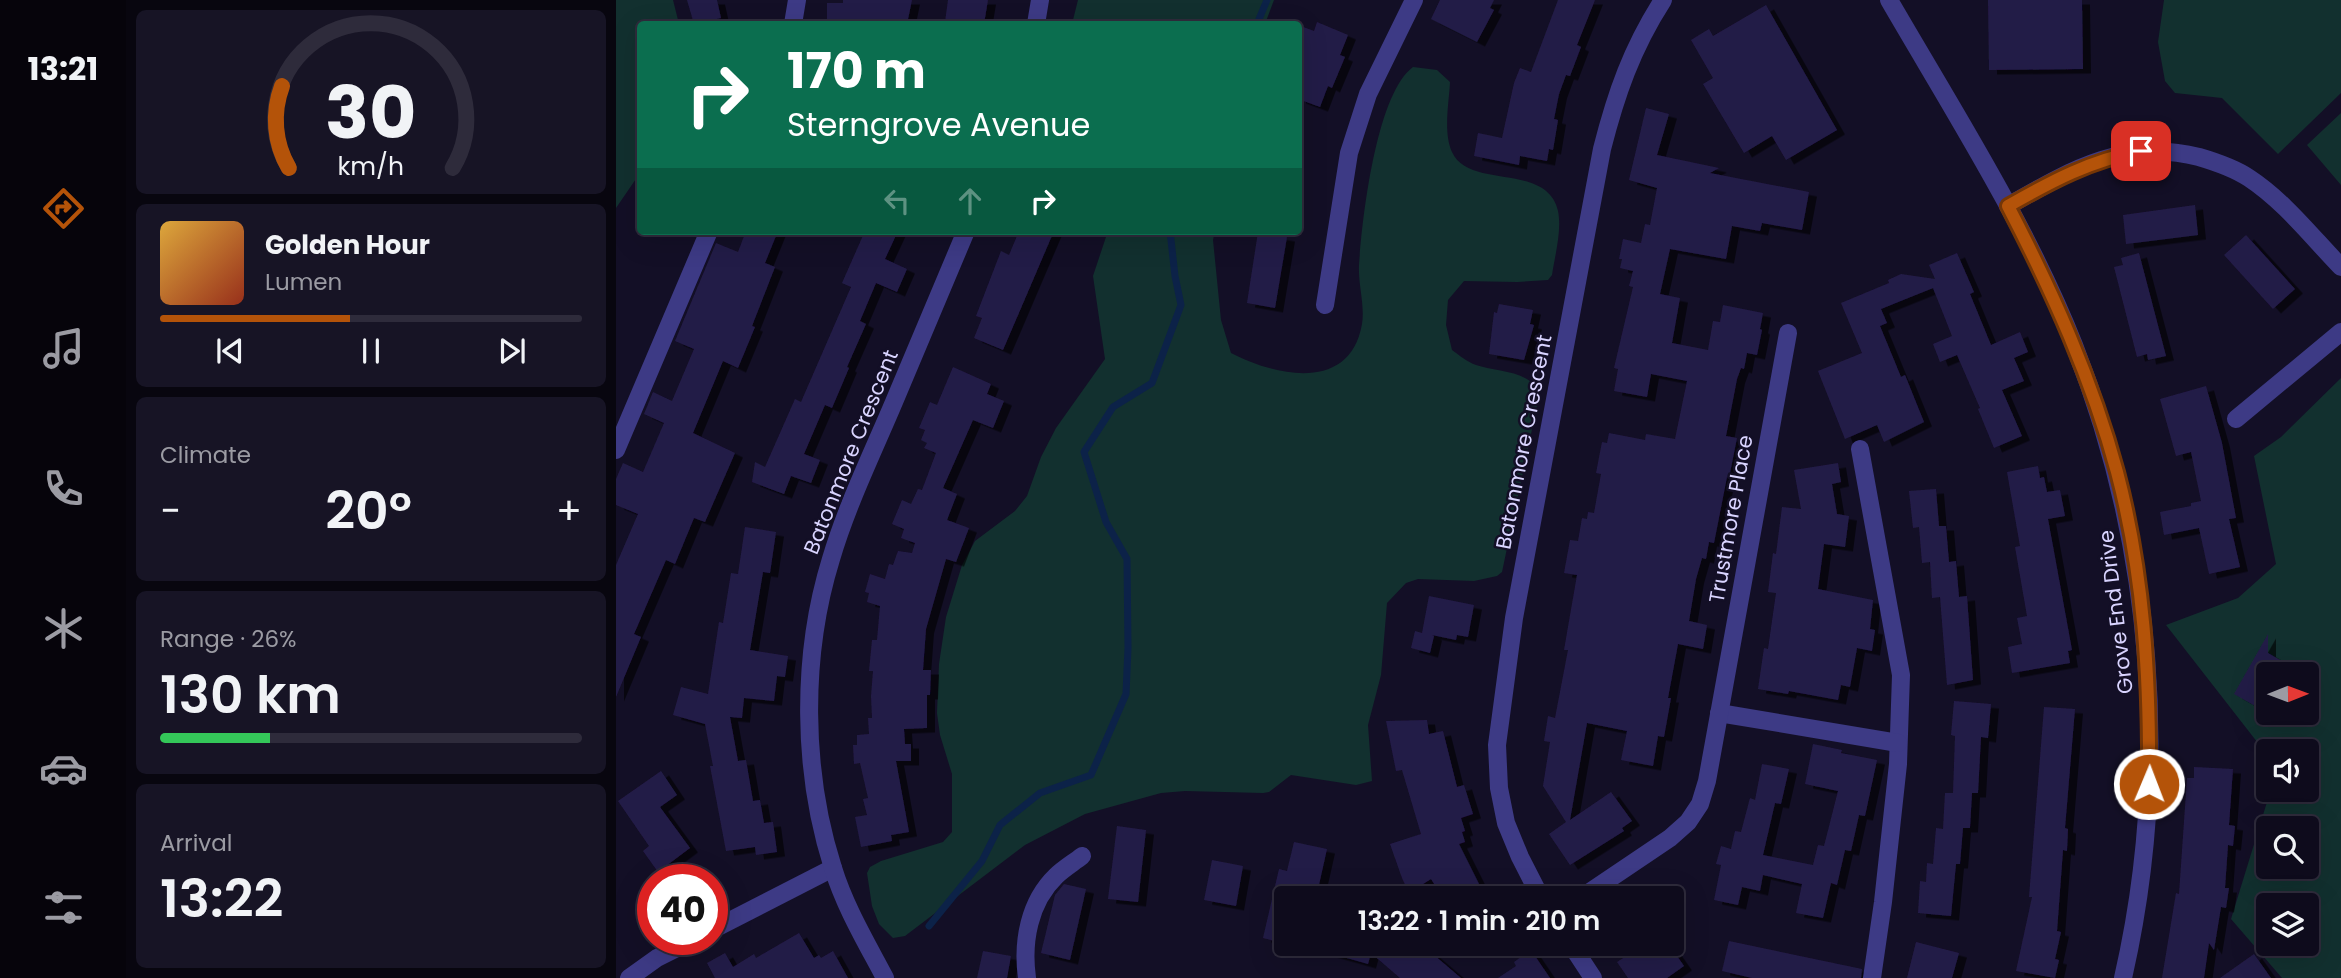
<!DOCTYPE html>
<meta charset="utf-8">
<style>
body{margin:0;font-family:Poppins,sans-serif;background:#171425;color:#f1f3f6;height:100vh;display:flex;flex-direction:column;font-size:26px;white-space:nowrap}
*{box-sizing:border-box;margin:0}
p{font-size:23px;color:#9b9ba3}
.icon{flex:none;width:38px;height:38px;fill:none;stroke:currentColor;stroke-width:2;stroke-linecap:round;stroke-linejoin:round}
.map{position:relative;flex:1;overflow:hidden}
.details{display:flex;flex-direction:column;gap:10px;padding:10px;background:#08060f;width:490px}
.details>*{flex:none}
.hud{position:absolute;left:21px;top:21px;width:665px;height:214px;border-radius:7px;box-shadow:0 7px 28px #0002,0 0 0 2px #2e2b3b;background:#0b6e4f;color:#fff;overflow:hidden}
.needle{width:46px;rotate:89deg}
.controls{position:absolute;left:1640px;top:662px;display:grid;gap:14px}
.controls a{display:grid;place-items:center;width:63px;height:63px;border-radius:7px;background:#0e0b1c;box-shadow:0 7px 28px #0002,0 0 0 2px #2e2b3b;font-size:35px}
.speed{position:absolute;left:21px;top:864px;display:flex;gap:14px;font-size:35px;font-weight:700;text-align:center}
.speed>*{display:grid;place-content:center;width:91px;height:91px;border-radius:50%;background:#0e0b1c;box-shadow:0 7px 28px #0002,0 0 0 2px #2e2b3b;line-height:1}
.speed .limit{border:10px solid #d22;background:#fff;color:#111}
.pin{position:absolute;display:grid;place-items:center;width:60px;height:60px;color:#fff;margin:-30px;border-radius:14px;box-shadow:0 4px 10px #0006}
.me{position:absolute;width:77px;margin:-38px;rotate:1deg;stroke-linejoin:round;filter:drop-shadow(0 0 5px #0008)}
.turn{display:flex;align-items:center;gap:24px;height:147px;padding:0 35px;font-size:32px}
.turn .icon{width:91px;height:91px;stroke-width:2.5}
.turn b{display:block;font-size:49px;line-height:60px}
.lanes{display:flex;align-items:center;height:66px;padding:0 35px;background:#0003;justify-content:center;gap:35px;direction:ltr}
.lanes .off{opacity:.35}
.big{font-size:52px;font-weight:600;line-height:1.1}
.details .widget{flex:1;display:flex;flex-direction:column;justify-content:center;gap:10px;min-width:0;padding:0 24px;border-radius:10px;background:#171425}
.details .dial{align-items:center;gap:0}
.dial svg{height:182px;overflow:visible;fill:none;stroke:#2e2b3b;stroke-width:7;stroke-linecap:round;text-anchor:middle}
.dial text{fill:#f1f3f6;stroke:none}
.song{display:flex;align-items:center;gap:21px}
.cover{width:84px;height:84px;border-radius:10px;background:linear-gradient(135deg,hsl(40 70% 55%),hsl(10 70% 35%))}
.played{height:7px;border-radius:4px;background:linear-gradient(90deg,#b45309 45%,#2e2b3b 45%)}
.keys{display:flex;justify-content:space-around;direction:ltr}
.heat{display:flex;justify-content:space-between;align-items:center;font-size:38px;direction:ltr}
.charge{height:10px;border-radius:5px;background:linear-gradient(90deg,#34c759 26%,#2e2b3b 0)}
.trip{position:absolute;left:658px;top:886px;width:410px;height:70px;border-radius:7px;background:#0e0b1c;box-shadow:0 7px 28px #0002,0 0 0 2px #2e2b3b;font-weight:600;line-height:70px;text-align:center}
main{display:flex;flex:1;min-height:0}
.tabs{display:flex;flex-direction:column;width:126px;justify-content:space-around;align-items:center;background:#06040b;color:#9b9ba3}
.tabs .icon{width:49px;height:49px}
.tabs .active{color:#b45309}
.tabs b{font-size:32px;color:#f1f3f6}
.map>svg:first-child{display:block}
.green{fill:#12302f;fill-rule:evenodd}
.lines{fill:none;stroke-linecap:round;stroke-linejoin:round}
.stream{stroke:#0c2248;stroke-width:7}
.building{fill:#241b47;filter:url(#shadow)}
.minor{stroke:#3d3a85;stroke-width:18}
.route-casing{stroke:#753606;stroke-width:18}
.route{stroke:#b45309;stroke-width:12}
.labels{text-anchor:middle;stroke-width:5;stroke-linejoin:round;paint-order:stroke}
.street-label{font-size:21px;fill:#d9d4ff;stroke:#130f26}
</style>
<main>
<nav class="tabs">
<b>13:21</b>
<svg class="icon active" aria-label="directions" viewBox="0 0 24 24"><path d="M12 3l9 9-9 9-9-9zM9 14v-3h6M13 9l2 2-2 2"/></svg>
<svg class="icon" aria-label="music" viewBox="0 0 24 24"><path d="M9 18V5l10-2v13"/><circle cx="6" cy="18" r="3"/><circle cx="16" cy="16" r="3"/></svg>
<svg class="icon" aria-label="phone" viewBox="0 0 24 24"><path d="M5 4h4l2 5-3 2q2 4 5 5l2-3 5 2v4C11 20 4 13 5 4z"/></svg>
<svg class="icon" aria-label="climate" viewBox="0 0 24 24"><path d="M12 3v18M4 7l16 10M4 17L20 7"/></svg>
<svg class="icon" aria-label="car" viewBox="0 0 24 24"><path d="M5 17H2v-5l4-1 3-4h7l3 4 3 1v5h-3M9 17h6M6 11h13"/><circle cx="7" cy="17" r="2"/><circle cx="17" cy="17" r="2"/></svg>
<svg class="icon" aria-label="filters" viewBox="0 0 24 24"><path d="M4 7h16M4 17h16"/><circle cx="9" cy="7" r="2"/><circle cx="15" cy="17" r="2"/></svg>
</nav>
<section class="details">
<div class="widget dial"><svg viewBox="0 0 100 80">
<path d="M14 69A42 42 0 1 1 86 69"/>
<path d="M14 69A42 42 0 0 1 11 33" stroke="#b45309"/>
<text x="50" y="56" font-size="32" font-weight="700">30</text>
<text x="50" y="72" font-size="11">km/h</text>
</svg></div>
<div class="widget">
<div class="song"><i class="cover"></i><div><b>Golden Hour</b><p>Lumen</p></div></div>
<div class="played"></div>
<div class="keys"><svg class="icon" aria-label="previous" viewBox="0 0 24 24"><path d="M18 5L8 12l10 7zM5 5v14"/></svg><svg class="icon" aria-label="pause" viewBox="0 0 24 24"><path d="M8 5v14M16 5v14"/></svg><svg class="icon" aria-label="next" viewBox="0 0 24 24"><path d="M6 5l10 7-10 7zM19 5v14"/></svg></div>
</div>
<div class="widget"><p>Climate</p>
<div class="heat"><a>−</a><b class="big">20°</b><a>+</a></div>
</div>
<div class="widget"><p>Range · 26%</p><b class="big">130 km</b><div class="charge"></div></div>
<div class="widget"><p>Arrival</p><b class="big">13:22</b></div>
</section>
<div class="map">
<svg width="1725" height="978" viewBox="0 0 1725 978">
<defs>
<filter id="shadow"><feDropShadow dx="8" dy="4.5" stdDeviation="0" flood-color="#0009"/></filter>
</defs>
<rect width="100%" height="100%" fill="#130f26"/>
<!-- green -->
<g class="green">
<path d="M0 0H57L63 24H24V173L0 208Z"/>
<path d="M462 0H658L649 24H456Z"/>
<path d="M1548 0H1725V93L1662 154 1606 98 1559 93 1549 81 1542 42Z"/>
<path d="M797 67 821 70 834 82C833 103 827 132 836 152 853 190 931 162 942 211 946 230 939 255 936 275L932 280 901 282 848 281 832 300 830 325 836 350C843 355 851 362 860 365 879 372 919 370 923 396L886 572 881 576 858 581 802 579 790 583 771 603 765 675 752 725 756 781 740 785 675 775 653 792 647 793 569 791 545 793 469 814 409 845 289 936 277 938 263 924 256 906 251 873 254 867 265 861 327 842 336 832V774L324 735 321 713 323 664 330 617 346 565 359 541 399 511 411 496 425 457 440 428 489 359 477 276 492 231H599L597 240 605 320 615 353C659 376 734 393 746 324 749 305 742 284 743 265 746 220 760 94 797 67Z"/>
<path d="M1725 113V185L1691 145Z"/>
<path d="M1725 378V978H1666L1615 919 1655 789H1690V751H1652V756L1550 625 1622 598 1660 564 1638 456 1665 437ZM1652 674H1690V712H1652ZM1652 828H1690V866H1652ZM1652 905H1690V943H1652Z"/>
</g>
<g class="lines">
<!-- stream -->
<g class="stream">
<path d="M641 24 651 0"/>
<path d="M313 926 366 861 384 825 424 793 475 775 510 694 512 648 511 559 490 522 468 452 497 407 536 383 565 305 559 276 554 231"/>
</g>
</g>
<!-- building -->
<g class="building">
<path d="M71 0H101L105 18 78 24Z"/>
<path d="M227 0H296L291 24 211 23V3H227Z"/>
<path d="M332 0H372L368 24 329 22Z"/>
<path d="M824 0H878L874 8 878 10 861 42 815 19Z"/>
<path d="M942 0H979L961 45 965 47 954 76 950 75 943 94 938 119 942 120 937 150 933 149 931 161 904 156 903 165 858 156 862 133 886 138 898 83 904 68 915 72Z"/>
<path d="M1372 0H1466L1467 69 1373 70Z"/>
<path d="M1150 5 1221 130 1170 160 1156 136 1128 153 1087 84 1097 78 1075 40 1093 29 1097 36Z"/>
<path d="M701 22 732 35 724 55 729 57 716 88 712 86 704 107 682 99V25L698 31Z"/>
<path d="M1030 108 1053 114 1041 155 1103 168 1094 173 1193 192 1186 230 1146 223 1144 231 1116 226 1110 259 1054 249 1044 294 1064 298 1056 343 1092 350 1097 321 1104 322 1107 305 1147 313 1144 329 1146 330 1141 355 1131 353 1128 369 1125 368 1121 379 1110 436 1121 438 1113 478 1111 477 1098 543 1093 542 1090 559 1086 558 1080 579 1073 621 1091 625 1087 649 1062 644 1052 698H1055L1048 737 1042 736 1037 766 1005 760 1011 731 971 723 954 820 995 792 1016 821 1006 828 1008 831 954 865 933 834 950 822 927 786 934 742 928 741 932 716 939 718 952 650H948L961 575 948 573 954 540 962 541 966 518 971 519 972 512 978 513 985 474 980 473 986 442 991 443 993 433 1029 440 1030 434 1059 439 1071 381 1035 374 1031 397 998 391 1002 369 998 368 1017 287 1013 286 1017 271 1004 268 1006 259H1003L1007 239 1025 243 1029 224 1034 225 1041 188 1013 180Z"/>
<path d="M1579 205 1582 235 1510 244 1507 215Z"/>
<path d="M130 231H162L149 263 159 267 136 326 139 327 122 368 107 361 77 433 119 453 89 522 78 518 59 564 50 560 18 634 25 637 0 697V565L22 514 0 505V479L7 463 27 472 48 423 28 414 37 392 56 401 78 349 59 341 100 243 122 252Z"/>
<path d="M249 231H282L269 259 291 269 281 292 260 283 244 321 250 324 231 367 233 368 216 408 209 405 188 454 204 460 195 483 175 476 168 494 136 482 139 462 149 467 179 399 185 402 235 287 226 283Z"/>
<path d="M403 231H438L387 350 358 338 366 318 360 316 385 251 393 255Z"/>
<path d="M642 232 671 237 659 308 631 303Z"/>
<path d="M1630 235 1679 289 1657 309 1608 255Z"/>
<path d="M1341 253 1358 292 1354 294 1375 345 1404 332 1412 352 1398 358 1408 381 1386 390 1406 436 1378 448 1362 409 1364 408 1341 355 1324 362 1317 344 1336 336 1317 288 1265 309 1271 323 1264 326 1285 377 1289 375 1308 422 1268 442 1261 425 1229 439 1202 371 1246 353 1225 303 1273 283 1272 280 1285 274 1319 279 1313 265Z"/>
<path d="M1523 253 1550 356 1532 360 1531 354 1521 357 1498 267 1507 265 1505 258Z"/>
<path d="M883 304 917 310 914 324 918 325 908 360 873 354 878 312 881 313Z"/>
<path d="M337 367 375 384 371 394 388 401 377 428 357 420 327 488 341 494 331 520 353 528 340 562 330 559 310 629 307 670H315L314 695H311V728L288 729 289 744H295V761H280L293 832 275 835 276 841 245 847 239 817 251 815 247 799 252 798 244 763 238 764 237 745H241V735L253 734 252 718H256L255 696 257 671H253L256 640H261L264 606 251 602 253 593 249 592 254 574 269 579 273 564 277 565 282 551 296 553 299 543 285 538 288 529 276 524 286 500 295 504 302 489 306 490 320 453 308 448 311 443 305 440 309 430 303 428 314 402 321 405Z"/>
<path d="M1590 386 1606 443 1620 518 1613 519 1624 567 1593 574 1583 528 1548 535 1544 512 1575 506V503L1585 501 1575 452 1560 456 1544 399Z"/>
<path d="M1222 463 1225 482 1216 484 1221 514 1233 516 1229 547 1208 544 1202 589 1257 600 1254 629 1259 630 1256 651 1241 648 1234 687 1225 685 1222 700 1173 691 1172 694 1142 689 1148 648 1152 649 1160 593 1152 592 1157 553 1160 554 1166 507 1185 509 1178 470Z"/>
<path d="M1422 466 1424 478 1428 477 1431 492 1444 490 1449 516 1432 519 1456 650 1452 651 1454 663 1396 673 1392 647 1406 644 1401 618 1411 616 1399 547 1404 546 1391 472Z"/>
<path d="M1320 489 1323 526H1330L1333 562 1340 561 1343 597 1351 596 1357 680 1331 685 1324 597 1316 598 1314 562 1306 563 1303 527 1297 528 1293 491Z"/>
<path d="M129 527 160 532 154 573 147 572 134 650 172 656 169 677 161 676 158 701 128 698 126 718 114 717 122 761 130 760 137 801 144 800 148 823 157 822 161 852 140 855 139 847 110 851 94 766H97L89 724 57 715 65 687 92 694 103 622 107 623 115 573 122 574Z"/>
<path d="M813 596 858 605 852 637 841 635 840 640 816 635 818 636 814 653 795 648 799 631 806 633Z"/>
<path d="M1652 634V653L1688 674H1652V692L1643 708 1618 694Z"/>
<path d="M1338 701 1375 704 1372 738 1365 737 1362 793H1356L1354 828H1347L1344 864H1340L1335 916 1302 913 1304 881 1310 882 1311 863 1317 864 1320 828 1327 829 1329 793H1337L1339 736 1335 735Z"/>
<path d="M1428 707 1459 709 1449 828 1452 829 1451 851 1447 850 1441 931 1445 932 1439 959 1443 960 1439 978 1400 971 1416 897H1413Z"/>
<path d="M811 720 813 734 827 731 841 787 848 785 857 814 845 818 849 831 846 832 849 842 843 844 870 898H827L815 879 793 893 786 878 774 844 805 834 786 770 780 771 770 721Z"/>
<path d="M1197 744 1226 750 1225 753 1261 760 1249 816 1243 815 1235 851 1229 850 1221 885 1215 883 1207 918 1180 913 1186 884 1147 875 1144 891 1126 887 1122 905 1098 900 1105 865 1100 864 1105 846 1115 849 1119 831 1125 832 1134 798 1139 800 1146 764 1173 769 1165 804 1159 803 1147 855 1197 865 1202 845 1208 846 1222 791 1189 784Z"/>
<path d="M1578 767 1617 769 1613 825 1619 826 1617 846 1612 845 1609 888H1613L1610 908 1605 907 1598 950 1593 943 1588 978H1546L1560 893 1563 894 1571 778H1578Z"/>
<path d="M45 771 61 795 44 807 74 848 42 872 27 851 33 846 2 801Z"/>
<path d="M501 826 530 830 522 902 492 899Z"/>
<path d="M678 842 711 849 700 898H670V944L647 938 663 869 671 871Z"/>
<path d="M596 860 627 866 620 906 588 900Z"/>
<path d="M448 884 470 889 454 960 425 953 439 895Z"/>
<path d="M183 933 198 958 203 955 205 958 217 951 232 978H99L91 963 109 953 117 967 138 954 140 958Z"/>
<path d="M1113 941 1246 969 1245 978H1136L1106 971Z"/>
<path d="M1300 942 1343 953 1336 978H1291Z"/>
<path d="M700 943H804L845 978H784L755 953 752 964 699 949Z"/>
<path d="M1008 943H1052L1068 966 1051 978H1012L1001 962 1015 953Z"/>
<path d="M915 950 934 978H882L900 966 898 962Z"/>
<path d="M367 951 395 956 391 978H361Z"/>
<path d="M1638 954 1655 978H1604Z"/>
</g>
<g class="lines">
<!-- minor -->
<g class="minor">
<path d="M1273 0C1338 112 1410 224 1458 345 1537 545 1555 768 1507 978"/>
<path d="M177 24 181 0"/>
<path d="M420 24 424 0"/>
<path d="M1392 206C1455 170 1508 138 1583 157 1600 162 1618 168 1633 178 1668 201 1696 237 1725 267"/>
<path d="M709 305 733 153 752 94 798 0"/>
<path d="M1620 419 1725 332"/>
<path d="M1244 449 1285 675 1282 764 1267 902 1256 978"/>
<path d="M0 450 93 231"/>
<path d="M1103 713 1282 743"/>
<path d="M925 898 904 857 890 823 883 788 881 745 898 618 986 149C1000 94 1016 48 1047 0"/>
<path d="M965 898 1054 838 1072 822 1084 804 1091 781 1172 333"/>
<path d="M96 930 217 868"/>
<path d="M954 943 977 978"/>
<path d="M13 978 41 958 77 940"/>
<path d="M269 978C250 942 229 907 217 868 186 771 185 656 215 559 231 505 256 454 278 402 302 345 326 288 350 231"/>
<path d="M411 978C406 942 413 902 440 876 447 869 457 863 466 856"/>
</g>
</g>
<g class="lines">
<defs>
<path id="route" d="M1525 151C1475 160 1436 181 1392 206 1436 291 1476 379 1501 472 1528 574 1534 679 1533 784"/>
</defs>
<!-- route casing -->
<use href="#route" class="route-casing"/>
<!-- route -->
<use href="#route" class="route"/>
</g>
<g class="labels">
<!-- street labels -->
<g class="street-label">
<text transform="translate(908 442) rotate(-79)" y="7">Batonmore Crescent</text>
<text transform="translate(235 452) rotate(-68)" y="7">Batonmore Crescent</text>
<text transform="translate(1115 519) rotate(-80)" y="7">Trustmore Place</text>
<text transform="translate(1500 612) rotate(-97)" y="7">Grove End Drive</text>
</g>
</g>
</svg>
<div class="controls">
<a><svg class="needle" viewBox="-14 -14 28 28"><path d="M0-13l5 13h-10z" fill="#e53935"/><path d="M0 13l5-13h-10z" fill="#9b9ba3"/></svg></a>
<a><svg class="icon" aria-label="sound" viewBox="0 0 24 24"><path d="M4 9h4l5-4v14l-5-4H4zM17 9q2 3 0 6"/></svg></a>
<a><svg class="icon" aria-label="search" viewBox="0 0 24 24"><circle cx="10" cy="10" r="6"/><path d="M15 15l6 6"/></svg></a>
<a><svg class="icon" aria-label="layers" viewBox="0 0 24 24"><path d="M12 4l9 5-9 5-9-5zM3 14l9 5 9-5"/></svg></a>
</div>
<div class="speed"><div class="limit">40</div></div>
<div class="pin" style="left:1525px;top:151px;background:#d93025"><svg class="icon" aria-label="arrive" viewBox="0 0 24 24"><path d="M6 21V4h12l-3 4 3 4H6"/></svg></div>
<svg class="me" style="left:1533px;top:784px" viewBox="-20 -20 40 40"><circle r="17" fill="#b45309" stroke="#fff" stroke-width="3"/><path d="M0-11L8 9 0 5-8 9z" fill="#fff"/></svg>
<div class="trip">13:22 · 1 min · 210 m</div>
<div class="hud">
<div class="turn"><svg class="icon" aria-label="right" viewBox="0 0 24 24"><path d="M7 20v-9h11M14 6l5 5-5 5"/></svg><div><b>170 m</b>Sterngrove Avenue</div></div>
<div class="lanes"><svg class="icon off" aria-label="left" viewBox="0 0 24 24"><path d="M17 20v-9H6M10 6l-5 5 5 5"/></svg><svg class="icon off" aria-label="ahead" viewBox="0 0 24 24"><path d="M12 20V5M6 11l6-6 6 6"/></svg><svg class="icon" aria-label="right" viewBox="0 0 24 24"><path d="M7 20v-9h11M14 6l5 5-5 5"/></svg></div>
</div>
</div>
</main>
